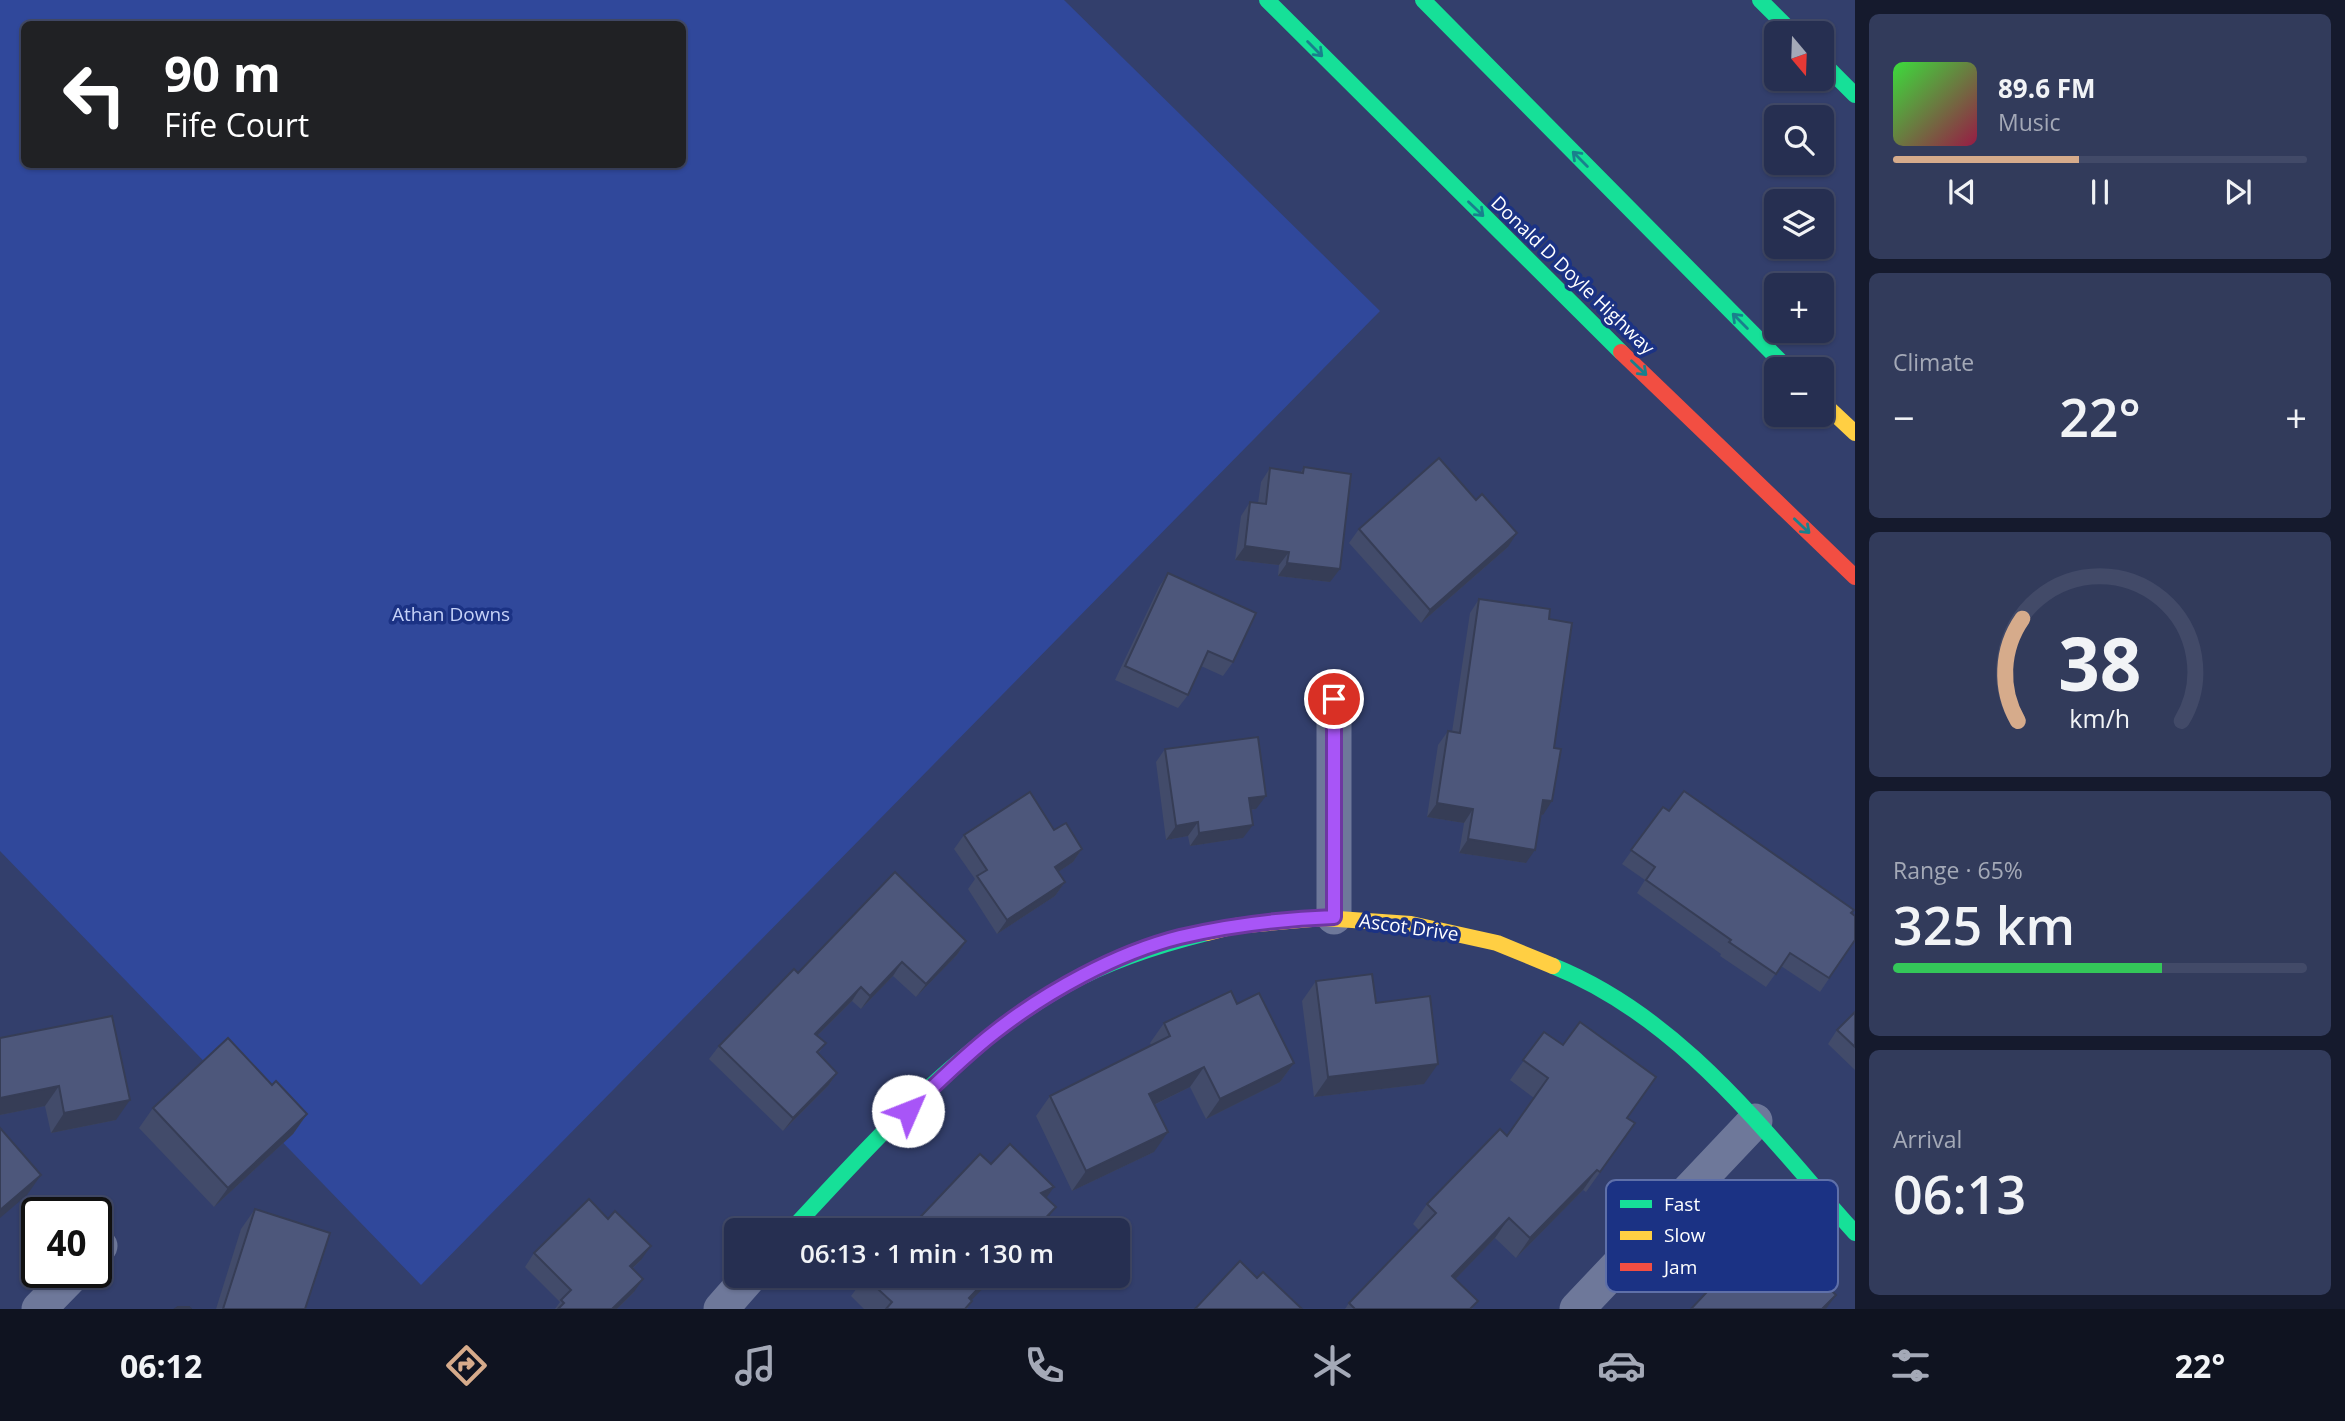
<!DOCTYPE html>
<meta charset="utf-8">
<style>
body{margin:0;font-family:"Open Sans",sans-serif;background:#323b5b;color:#f1f3f6;height:100vh;display:flex;flex-direction:column;font-size:26px;white-space:nowrap}
*{box-sizing:border-box;margin:0}
p{font-size:23px;color:#a4a9b7}
.icon{flex:none;width:38px;height:38px;fill:none;stroke:currentColor;stroke-width:2;stroke-linecap:round;stroke-linejoin:round}
.map{position:relative;flex:1;overflow:hidden}
.side{display:flex;flex-direction:column;gap:14px;padding:14px;background:#151a2d;width:490px}
.side>*{flex:none}
.top-card{position:absolute;left:21px;top:21px;width:665px;height:147px;border-radius:10px;box-shadow:0 2px 5px #0004,0 0 0 2px #424a68;background:#202124;color:#fff;overflow:hidden}
.needle{width:46px;rotate:161deg}
.buttons{position:absolute;left:1764px;top:21px;display:grid;gap:14px}
.buttons a{display:grid;place-items:center;width:70px;height:70px;border-radius:10px;background:#262f51;box-shadow:0 2px 5px #0004,0 0 0 2px #424a68;font-size:35px}
.speed{position:absolute;left:21px;top:1197px;display:flex;gap:14px;font-size:35px;font-weight:700;text-align:center}
.speed>*{display:grid;place-content:center;width:91px;height:91px;border-radius:50%;background:#262f51;box-shadow:0 2px 5px #0004,0 0 0 2px #424a68;line-height:1}
.speed .limit{border:4px solid #111;border-radius:10px;background:#fff;color:#111}
.pin{position:absolute;display:grid;place-items:center;width:60px;height:60px;color:#fff;margin:-30px;border:4px solid #fff;border-radius:50%;box-shadow:0 2px 7px #0007}
.me{position:absolute;width:77px;margin:-38px;rotate:46deg;stroke-linejoin:round;filter:drop-shadow(0 0 5px #0008)}
.turn{display:flex;align-items:center;gap:24px;height:147px;padding:0 28px;font-size:32px}
.turn .icon{width:91px;height:91px;stroke-width:2.5}
.turn b{display:block;font-size:49px;line-height:60px}
.big{font-size:52px;font-weight:600;line-height:1.1}
.side .card{flex:1;display:flex;flex-direction:column;justify-content:center;gap:10px;min-width:0;padding:0 24px;border-radius:10px;background:#323b5b}
.side .dial{align-items:center;gap:0}
.dial svg{height:182px;overflow:visible;fill:none;stroke:#424a68;stroke-width:7;stroke-linecap:round;text-anchor:middle}
.dial text{fill:#f1f3f6;stroke:none}
.song{display:flex;align-items:center;gap:21px}
.cover{width:84px;height:84px;border-radius:10px;background:linear-gradient(135deg,hsl(120 70% 55%),hsl(340 70% 35%))}
.played{height:7px;border-radius:4px;background:linear-gradient(90deg,#d6ab8b 45%,#424a68 45%)}
.keys{display:flex;justify-content:space-around;direction:ltr}
.heat{display:flex;justify-content:space-between;align-items:center;font-size:38px;direction:ltr}
.charge{height:10px;border-radius:5px;background:linear-gradient(90deg,#34c759 65%,#424a68 0)}
.trip{position:absolute;left:724px;top:1218px;width:406px;height:70px;border-radius:10px;background:#262f51;box-shadow:0 2px 5px #0004,0 0 0 2px #424a68;font-weight:600;line-height:70px;text-align:center}
.menu{display:flex;height:112px;justify-content:space-around;align-items:center;background:#0f1320;color:#a4a9b7}
.menu .icon{width:49px;height:49px}
.menu .active{color:#d6ab8b}
.menu b{font-size:32px;color:#f1f3f6}
main{display:flex;flex:1;min-height:0}
.map>svg:first-child{display:block}
.green{fill:#30489b;fill-rule:evenodd}
.lines{fill:none;stroke-linecap:round;stroke-linejoin:round}
.street{stroke:#6e789a;stroke-width:35}
.fast{stroke:#16e098;stroke-width:16}
.slow{stroke:#ffcf43;stroke-width:16}
.jam{stroke:#f24e42;stroke-width:16}
.wall{fill:#424b6a}
.shaded-wall{fill:#363d56}
.building{fill:#4d577b;stroke:#363d56;stroke-width:2}
.oneway{stroke:#19808d}
.route-casing{stroke:#6d37a1;stroke-width:18}
.route{stroke:#a855f7;stroke-width:12}
.labels{text-anchor:middle;stroke-width:7;stroke-linejoin:round;paint-order:stroke}
.street-label{font-size:19px;fill:#fff;stroke:#1b3284}
.park-label{font-size:19px;fill:#c6d2f8;stroke:#1b3284}
.key{fill:#1b3284;stroke:#5f70a9;stroke-width:2}
.key-label{font-size:19px;fill:#fff}
</style>
<main>
<div class="map">
<svg width="1855" height="1309" viewBox="0 0 1855 1309">
<rect width="100%" height="100%" fill="#333f6c"/>
<!-- green -->
<path class="green" d="M0 0H1064L1380 311 421 1285 0 851ZM24 24H682V164H24Z"/>
<g class="lines">
<!-- street -->
<g class="street">
<path d="M1334 917V699"/>
<path d="M96 1250 100 1246"/>
<path d="M39 1309 75 1272"/>
<path d="M721 1309 750 1276"/>
<path d="M1577 1309 1755 1121"/>
</g>
<!-- fast -->
<g class="fast">
<path d="M1267 0 1621 352"/>
<path d="M1423 0 1788 369"/>
<path d="M1760 0 1793 33"/>
<path d="M1822 62 1855 95"/>
<path d="M1553 966C1682 1018 1765 1133 1855 1233"/>
<path d="M791 1230C875 1140 959 1045 1068 984 1111 960 1159 945 1207 933"/>
</g>
<!-- slow -->
<g class="slow">
<path d="M1822 402 1855 433"/>
<path d="M1207 933 1235 926 1323 918 1411 924 1497 943 1553 966"/>
</g>
<!-- jam -->
<path class="jam" d="M1621 352 1855 577"/>
</g>
<!-- wall -->
<g class="wall">
<path d="M1304 467 1330 582 1278 576 1279 565 1235 560 1241 516 1250 502 1258 503 1261 482 1270 468 1300 473Z"/>
<path d="M1359 529 1508 547 1421 623 1349 543Z"/>
<path d="M1168 573 1233 662 1223 676 1201 666 1188 695 1178 708 1115 680 1159 587Z"/>
<path d="M1479 599 1549 619 1543 815H1541L1526 863 1459 853 1464 823 1427 817 1438 745 1448 731 1452 732 1470 613Z"/>
<path d="M1165 749 1256 809 1251 810 1243 838 1190 846 1188 836 1166 840 1156 762Z"/>
<path d="M1663 807 1851 913 1855 940 1820 992 1781 966 1766 987 1720 956 1721 954 1637 893 1645 880 1622 864Z"/>
<path d="M1054 830 1082 849 1073 862 1058 872 1065 882 1055 896 997 934 968 889 975 879 954 849 964 835Z"/>
<path d="M966 941 957 955 916 997 893 976 861 1009 852 1001 817 1036 826 1043 818 1054 837 1073 828 1086 783 1131 709 1059 719 1046 798 973Z"/>
<path d="M1316 981 1376 1003 1424 1084 1314 1097 1302 1001Z"/>
<path d="M1237 1004 1294 1063 1280 1082 1206 1119 1190 1087 1154 1105V1152L1072 1191 1036 1116 1050 1096 1151 1045 1150 1043 1164 1023Z"/>
<path d="M1855 1012V1070L1828 1044 1837 1030Z"/>
<path d="M1544 1032 1627 1118 1635 1123 1586 1192 1583 1190 1516 1258 1495 1238 1455 1279 1478 1301 1472 1309H1345L1349 1303 1419 1230 1413 1224 1427 1204 1507 1136 1534 1098 1510 1080Z"/>
<path d="M0 1038 116 1120 51 1133 45 1106 0 1115Z"/>
<path d="M272 1085 307 1114 293 1134 214 1207 139 1128 153 1108Z"/>
<path d="M255 1209 305 1309H216L241 1229Z"/>
<path d="M534 1253 641 1260 633 1268 634 1292 617 1309H555L560 1302 525 1267Z"/>
<path d="M866 1276 971 1300 972 1301 967 1309H864L851 1296Z"/>
</g>
<!-- shaded-wall -->
<g class="shaded-wall">
<path d="M1517 533 1508 547 1421 623 1430 610Z"/>
<path d="M1245 546 1289 552 1279 565 1235 560Z"/>
<path d="M1287 563 1340 569 1330 582 1278 576Z"/>
<path d="M1266 796 1256 809 1239 811 1249 798Z"/>
<path d="M1543 800 1552 801 1543 815 1534 813Z"/>
<path d="M1437 803 1473 809 1464 823 1427 817Z"/>
<path d="M1198 822 1188 836 1166 840 1176 826Z"/>
<path d="M1253 825 1243 838 1190 846 1199 833Z"/>
<path d="M1468 839 1535 850 1526 863 1459 853Z"/>
<path d="M1082 849 1073 862 1045 881 1055 867Z"/>
<path d="M1065 882 1055 896 997 934 1007 920Z"/>
<path d="M966 941 957 955 916 997 926 984Z"/>
<path d="M902 962 893 976 861 1009 870 996Z"/>
<path d="M861 987 852 1001 806 1047 815 1034Z"/>
<path d="M1294 1063 1280 1082 1206 1119 1220 1099Z"/>
<path d="M1438 1064 1424 1084 1314 1097 1328 1077Z"/>
<path d="M1204 1067 1190 1087 1135 1114 1149 1094Z"/>
<path d="M837 1073 828 1086 783 1131 793 1118Z"/>
<path d="M59 1086 45 1106 0 1115V1098Z"/>
<path d="M130 1100 116 1120 51 1133 64 1113Z"/>
<path d="M307 1114 293 1134 214 1207 228 1188Z"/>
<path d="M1168 1132 1154 1152 1072 1191 1086 1171Z"/>
<path d="M1597 1170 1583 1190 1516 1258 1530 1238Z"/>
<path d="M41 1175 27 1195 0 1218V1210Z"/>
<path d="M1054 1187 1040 1207 1041 1193Z"/>
<path d="M1056 1207 1039 1230H1034Z"/>
<path d="M1509 1218 1495 1238 1439 1296 1452 1276Z"/>
<path d="M651 1246 641 1260 621 1279 630 1266Z"/>
<path d="M990 1276H995L963 1309 969 1298Z"/>
<path d="M643 1279 634 1292 617 1309H612Z"/>
<path d="M1836 1295 1826 1309H1822Z"/>
</g>
<!-- building -->
<g class="building">
<path d="M1439 458 1476 500 1482 494 1517 533 1430 610 1359 529Z"/>
<path d="M1304 467 1351 474 1340 569 1287 563 1289 552 1245 546 1250 502 1266 504 1270 468 1303 473Z"/>
<path d="M1168 573 1256 613 1233 662 1208 651 1188 695 1125 666Z"/>
<path d="M1479 599 1550 609 1549 619 1572 623 1554 748 1561 749 1552 801 1543 800 1535 850 1468 839 1473 809 1437 803 1448 731 1460 733Z"/>
<path d="M1258 737 1266 796 1249 798 1253 825 1199 833 1198 822 1176 826 1165 749Z"/>
<path d="M1684 791 1854 910 1851 913 1855 916V940L1829 978 1790 953 1776 974 1729 942 1731 940 1646 880 1655 867 1631 850 1663 807 1669 811Z"/>
<path d="M1030 792 1054 830 1066 823 1082 849 1055 867 1065 882 1007 920 977 876 987 870 964 835Z"/>
<path d="M895 872 966 941 926 984 902 962 870 996 861 987 815 1034 826 1043 817 1052 837 1073 793 1118 719 1046 794 969 798 973Z"/>
<path d="M1372 974 1376 1003 1430 996 1438 1064 1328 1077 1316 981Z"/>
<path d="M1231 991 1237 1004 1259 993 1294 1063 1220 1099 1204 1067 1149 1094 1168 1132 1086 1171 1050 1096 1170 1036 1164 1023Z"/>
<path d="M1855 1012V1047L1837 1030Z"/>
<path d="M112 1016 130 1100 64 1113 59 1086 0 1098V1038Z"/>
<path d="M1580 1022 1656 1077 1627 1118 1635 1123 1600 1172 1597 1170 1530 1238 1509 1218 1452 1276 1478 1301 1470 1309H1355L1349 1303 1436 1213 1427 1204 1500 1129 1507 1136 1548 1078 1523 1060 1544 1032 1563 1045Z"/>
<path d="M228 1038 272 1085 276 1081 307 1114 228 1188 153 1108Z"/>
<path d="M0 1128 41 1175 0 1210Z"/>
<path d="M1010 1144 1054 1187 1041 1193 1056 1207 1034 1230H908L980 1154 991 1164Z"/>
<path d="M589 1199 608 1219 615 1211 651 1246 630 1266 643 1279 612 1309H558L564 1303 561 1300 571 1290 534 1253Z"/>
<path d="M255 1209 330 1233 305 1309H223Z"/>
<path d="M1787 1236 1808 1258 1802 1262 1836 1295 1822 1309H1691L1751 1245 1764 1259Z"/>
<path d="M1240 1261 1257 1278 1263 1272 1302 1309H1195Z"/>
<path d="M866 1276H990L969 1298 972 1301 965 1309H886L892 1302 865 1277Z"/>
<path d="M178 1307H189L191 1309H175Z"/>
</g>
<!-- one-way arrows -->
<defs><path id="oneway-shaft" d="M-6 0H5M1.5-3L5.5 0L1.5 3" fill="none" stroke-width="1.6" stroke-linecap="round" stroke-linejoin="round" transform="scale(1.75)"/></defs>
<g class="oneway">
<use href="#oneway-shaft" transform="translate(1315 49) rotate(45)"/>
<use href="#oneway-shaft" transform="translate(1580 159) rotate(-135)"/>
<use href="#oneway-shaft" transform="translate(1476 209) rotate(44)"/>
<use href="#oneway-shaft" transform="translate(1740 321) rotate(-135)"/>
<use href="#oneway-shaft" transform="translate(1639 368) rotate(44)"/>
<use href="#oneway-shaft" transform="translate(1802 526) rotate(43)"/>
</g>
<g class="lines">
<defs>
<path id="route" d="M908 1111C936 1084 964 1056 995 1032 1046 992 1116 953 1180 937 1230 925 1282 919 1334 917V699"/>
</defs>
<!-- route casing -->
<use href="#route" class="route-casing"/>
<!-- route -->
<use href="#route" class="route"/>
</g>
<g class="labels">
<!-- street labels -->
<g class="street-label">
<text transform="translate(1573 275) rotate(44)" y="7">Donald D Doyle Highway</text>
<text transform="translate(1409 927) rotate(8)" y="7">Ascot Drive</text>
</g>
<!-- park labels -->
<g class="park-label">
<text x="451" y="621">Athan Downs</text>
</g>
</g>
<!-- legend -->
<rect x="1606" y="1180" width="232" height="112" rx="10" class="key"/>
<rect x="1620" y="1200" width="32" height="8" fill="#16e098"/>
<rect x="1620" y="1231" width="32" height="9" fill="#ffcf43"/>
<rect x="1620" y="1263" width="32" height="8" fill="#f24e42"/>
<g class="key-label">
<text x="1664" y="1211">Fast</text>
<text x="1664" y="1242">Slow</text>
<text x="1664" y="1274">Jam</text>
</g>
</svg>
<div class="buttons">
<a><svg class="needle" viewBox="-14 -14 28 28"><path d="M0-13l5 13h-10z" fill="#e53935"/><path d="M0 13l5-13h-10z" fill="#a4a9b7"/></svg></a>
<a><svg class="icon" aria-label="search" viewBox="0 0 24 24"><circle cx="10" cy="10" r="6"/><path d="M15 15l6 6"/></svg></a>
<a><svg class="icon" aria-label="layers" viewBox="0 0 24 24"><path d="M12 4l9 5-9 5-9-5zM3 14l9 5 9-5"/></svg></a>
<a>+</a>
<a>−</a>
</div>
<div class="speed"><div class="limit">40</div></div>
<div class="pin" style="left:1334px;top:699px;background:#d93025"><svg class="icon" aria-label="arrive" viewBox="0 0 24 24"><path d="M6 21V4h12l-3 4 3 4H6"/></svg></div>
<svg class="me" style="left:908px;top:1111px" viewBox="-20 -20 40 40"><circle r="19" fill="#fff"/><path d="M0-13L10 11 0 6-10 11z" fill="#a855f7"/></svg>
<div class="trip">06:13 · 1 min · 130 m</div>
<div class="top-card">
<div class="turn"><svg class="icon" aria-label="left" viewBox="0 0 24 24"><path d="M17 20v-9H6M10 6l-5 5 5 5"/></svg><div><b>90 m</b>Fife Court</div></div>
</div>
</div>
<section class="side">
<div class="card">
<div class="song"><i class="cover"></i><div><b>89.6 FM</b><p>Music</p></div></div>
<div class="played"></div>
<div class="keys"><svg class="icon" aria-label="previous" viewBox="0 0 24 24"><path d="M18 5L8 12l10 7zM5 5v14"/></svg><svg class="icon" aria-label="pause" viewBox="0 0 24 24"><path d="M8 5v14M16 5v14"/></svg><svg class="icon" aria-label="next" viewBox="0 0 24 24"><path d="M6 5l10 7-10 7zM19 5v14"/></svg></div>
</div>
<div class="card"><p>Climate</p>
<div class="heat"><a>−</a><b class="big">22°</b><a>+</a></div>
</div>
<div class="card dial"><svg viewBox="0 0 100 80">
<path d="M14 69A42 42 0 1 1 86 69"/>
<path d="M14 69A42 42 0 0 1 16 24" stroke="#d6ab8b"/>
<text x="50" y="56" font-size="32" font-weight="700">38</text>
<text x="50" y="72" font-size="11">km/h</text>
</svg></div>
<div class="card"><p>Range · 65%</p><b class="big">325 km</b><div class="charge"></div></div>
<div class="card"><p>Arrival</p><b class="big">06:13</b></div>
</section>
</main>
<nav class="menu">
<b>06:12</b>
<svg class="icon active" aria-label="directions" viewBox="0 0 24 24"><path d="M12 3l9 9-9 9-9-9zM9 14v-3h6M13 9l2 2-2 2"/></svg>
<svg class="icon" aria-label="music" viewBox="0 0 24 24"><path d="M9 18V5l10-2v13"/><circle cx="6" cy="18" r="3"/><circle cx="16" cy="16" r="3"/></svg>
<svg class="icon" aria-label="phone" viewBox="0 0 24 24"><path d="M5 4h4l2 5-3 2q2 4 5 5l2-3 5 2v4C11 20 4 13 5 4z"/></svg>
<svg class="icon" aria-label="climate" viewBox="0 0 24 24"><path d="M12 3v18M4 7l16 10M4 17L20 7"/></svg>
<svg class="icon" aria-label="car" viewBox="0 0 24 24"><path d="M5 17H2v-5l4-1 3-4h7l3 4 3 1v5h-3M9 17h6M6 11h13"/><circle cx="7" cy="17" r="2"/><circle cx="17" cy="17" r="2"/></svg>
<svg class="icon" aria-label="filters" viewBox="0 0 24 24"><path d="M4 7h16M4 17h16"/><circle cx="9" cy="7" r="2"/><circle cx="15" cy="17" r="2"/></svg>
<b>22°</b>
</nav>
